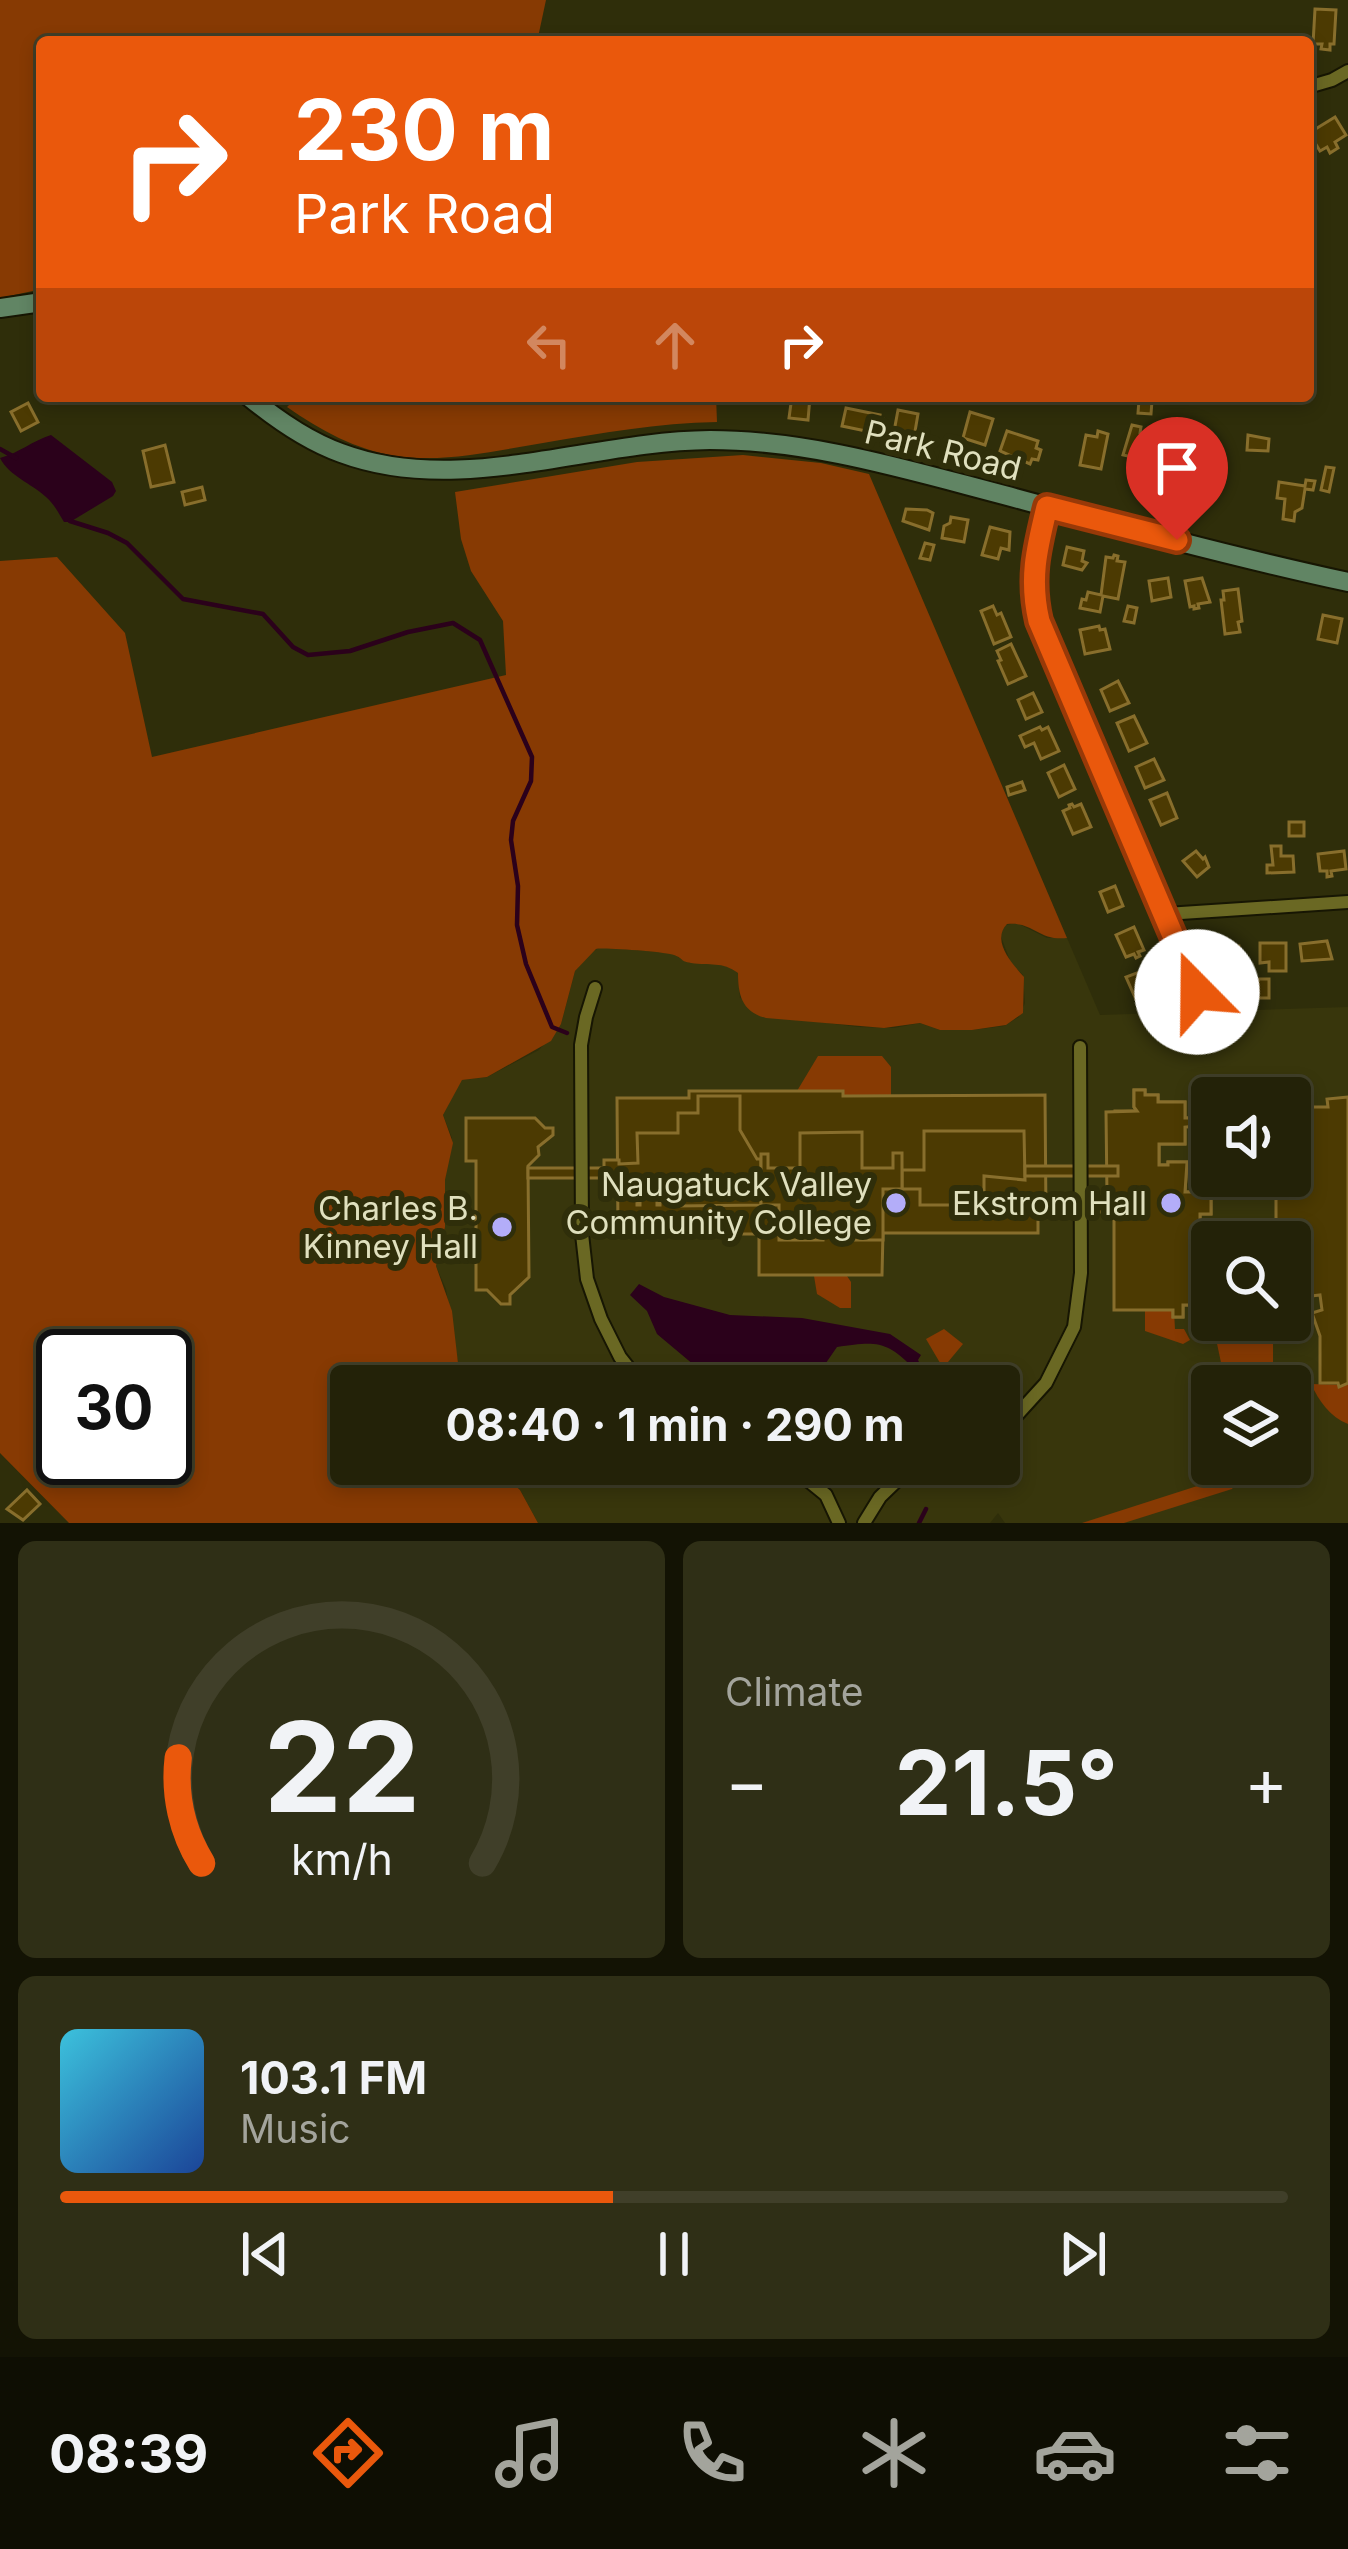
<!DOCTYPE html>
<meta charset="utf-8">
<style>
body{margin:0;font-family:Inter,sans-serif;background:#2f2f16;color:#f1f3f6;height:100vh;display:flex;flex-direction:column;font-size:45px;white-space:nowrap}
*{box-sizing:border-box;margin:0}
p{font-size:39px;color:#a3a49c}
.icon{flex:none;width:66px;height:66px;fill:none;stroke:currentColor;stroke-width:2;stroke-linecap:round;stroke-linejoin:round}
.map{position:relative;height:1523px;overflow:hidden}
.details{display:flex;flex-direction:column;gap:18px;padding:18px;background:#131304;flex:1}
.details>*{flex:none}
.guide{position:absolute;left:36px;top:36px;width:1278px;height:366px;border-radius:12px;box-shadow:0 6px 18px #0003,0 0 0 3px #403f29;background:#ea580c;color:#fff;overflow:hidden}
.buttons{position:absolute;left:1191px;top:1077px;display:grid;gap:24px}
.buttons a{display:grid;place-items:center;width:120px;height:120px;border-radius:12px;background:#232208;box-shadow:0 6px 18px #0003,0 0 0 3px #403f29;font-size:60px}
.speed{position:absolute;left:36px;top:1329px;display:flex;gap:24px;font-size:60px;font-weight:700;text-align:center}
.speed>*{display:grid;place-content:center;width:156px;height:156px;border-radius:50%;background:#232208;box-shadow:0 6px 18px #0003,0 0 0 3px #403f29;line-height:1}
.speed .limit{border:6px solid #111;border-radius:18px;background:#fff;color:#111}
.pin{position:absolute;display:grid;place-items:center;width:102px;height:102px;color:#fff;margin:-123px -51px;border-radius:50% 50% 50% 0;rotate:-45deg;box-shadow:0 0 12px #0007}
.pin .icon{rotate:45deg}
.me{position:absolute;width:132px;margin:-66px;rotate:338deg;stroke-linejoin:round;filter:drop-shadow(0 0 9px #0008)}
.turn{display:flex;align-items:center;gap:42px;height:252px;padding:0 60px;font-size:54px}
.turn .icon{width:156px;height:156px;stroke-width:2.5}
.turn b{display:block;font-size:84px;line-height:102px}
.lanes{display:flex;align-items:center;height:114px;padding:0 60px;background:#0003;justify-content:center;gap:60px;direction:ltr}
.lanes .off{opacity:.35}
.big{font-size:90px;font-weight:700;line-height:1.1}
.details .widget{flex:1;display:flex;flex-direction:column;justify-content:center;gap:18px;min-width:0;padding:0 42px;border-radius:18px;background:#2f2f16}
.details .dial{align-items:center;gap:0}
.dial svg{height:312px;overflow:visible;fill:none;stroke:#403f29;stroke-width:7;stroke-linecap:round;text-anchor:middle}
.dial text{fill:#f1f3f6;stroke:none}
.song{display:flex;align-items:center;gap:36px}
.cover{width:144px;height:144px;border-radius:18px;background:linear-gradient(135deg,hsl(190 70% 55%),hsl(220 70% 35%))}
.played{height:12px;border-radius:6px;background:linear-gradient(90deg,#ea580c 45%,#403f29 45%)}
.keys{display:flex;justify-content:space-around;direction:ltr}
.heat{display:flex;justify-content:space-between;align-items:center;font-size:66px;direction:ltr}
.details .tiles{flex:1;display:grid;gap:18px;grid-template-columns:1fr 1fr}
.widget:last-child{grid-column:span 2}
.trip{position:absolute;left:330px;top:1365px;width:690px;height:120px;border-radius:12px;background:#232208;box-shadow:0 6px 18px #0003,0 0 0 3px #403f29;font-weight:700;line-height:120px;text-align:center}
.tabs{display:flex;height:192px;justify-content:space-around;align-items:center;background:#0e0e03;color:#a3a49c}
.tabs .icon{width:84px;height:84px}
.tabs .on{color:#ea580c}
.tabs b{font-size:54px;color:#f1f3f6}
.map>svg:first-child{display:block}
.built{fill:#38360c;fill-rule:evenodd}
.green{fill:#873a03;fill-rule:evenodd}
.water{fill:#2b011b}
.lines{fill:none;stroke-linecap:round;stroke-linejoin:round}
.stream{stroke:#2b011b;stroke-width:4.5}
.building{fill:#4c3a02;stroke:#886e2c;stroke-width:3}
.street-casing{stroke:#171603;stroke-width:16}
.secondary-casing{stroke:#171603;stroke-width:22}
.street{stroke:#6a6823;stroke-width:12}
.secondary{stroke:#618564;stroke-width:18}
.route-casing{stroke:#983908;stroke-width:30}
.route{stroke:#ea580c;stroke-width:21}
.poi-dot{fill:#b3adf9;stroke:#2f2e0a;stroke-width:4.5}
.labels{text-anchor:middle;stroke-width:12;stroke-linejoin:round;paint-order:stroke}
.street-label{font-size:33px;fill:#e0e0be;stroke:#2f2e0a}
.poi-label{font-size:33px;fill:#e0e0be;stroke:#2f2e0a;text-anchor:end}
</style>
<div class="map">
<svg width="1348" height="1523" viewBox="0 0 1348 1523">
<rect width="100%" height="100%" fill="#2f2e0a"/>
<!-- built -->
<path class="built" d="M1017 923 1047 938H1067L1100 1015 1348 1007V1523H1005L998 1513 990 1523H538L520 1490 492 1464H999V1386H465L458 1363 446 1289 436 1266 445 1227V1180L452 1138 443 1115 459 1083 462 1080 487 1077 539 1050 561 1024 575 971 588 955 600 947 671 953 690 963H715L730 967 738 973 740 998 787 1018 859 1027 894 1028 920 1023 940 1030H972L1004 1026 1019 1017 1025 1003 1023 975 1011 963 1000 934 1005 925ZM1212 1098H1290V1176H1212ZM1212 1242H1290V1320H1212ZM1212 1386H1290V1464H1212Z"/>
<!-- green -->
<g class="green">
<path d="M0 0H546L537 42H42V289L0 298Z"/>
<path d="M298 396H716L717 422C658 423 601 433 543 443 494 451 445 463 396 456 356 450 320 430 287 407Z"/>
<path d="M743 455 821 463 869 474 1067 938C1038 941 1033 921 1007 924 991 941 1012 963 1024 977L1023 1013 1006 1025 972 1030H940L920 1023 884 1028 766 1018C742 1012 738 995 738 973 722 961 710 966 691 963 679 961 685 959 674 955 667 952 602 947 596 949L575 971 561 1024 551 1041 487 1077 462 1080 443 1115 453 1143 445 1180V1227L436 1266 452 1311 458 1363 465 1386H351V1464H492L520 1490 538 1523H69L0 1453V561L57 557 125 633 152 757 506 675 503 621 471 571 461 539 455 492 637 462ZM63 1356H165V1458H63Z"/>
<path d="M818 1056H882L891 1067V1096H843L842 1091H797Z"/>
<path d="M1225 1084V1098H1212V1120L1190 1121V1107Z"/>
<path d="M1227 1176H1276V1199L1251 1194 1246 1180H1228Z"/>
<path d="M1305 1232 1311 1296 1302 1304 1290 1302V1242H1264L1266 1235Z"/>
<path d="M814 1276H847L851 1282V1308H840L817 1294Z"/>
<path d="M1145 1311H1174L1175 1329H1184L1190 1340 1183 1344 1145 1331Z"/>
<path d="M1212 1320H1241L1244 1330 1250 1329V1320H1273V1364H1250L1223 1372Z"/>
<path d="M944 1329 963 1344 943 1368 926 1339Z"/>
<path d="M846 1366H865L877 1386H837Z"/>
<path d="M1311 1384 1348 1385V1424C1330 1417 1319 1401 1311 1384Z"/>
<path d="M1223 1464 1226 1465 1234 1486 1232 1489 1124 1523H1082L1219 1479 1216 1468Z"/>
</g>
<!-- water -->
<g class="water">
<path d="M51 435 112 482 116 491 113 496 70 522H64C58 512 54 504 46 497 31 483 9 476 0 458 19 453 32 441 51 435Z"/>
<path d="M639 1284 664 1297 730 1315 802 1318 890 1334 921 1355 913 1368C886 1339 873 1342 837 1347L810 1386H719L657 1334 647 1311 630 1295Z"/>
</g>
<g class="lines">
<!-- stream -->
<g class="stream">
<path d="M0 449 16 458"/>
<path d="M70 521 108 533 127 543 183 599 263 614 293 647 308 655 350 651 408 632 453 623 480 640 532 757 531 781 513 821 511 840 518 886 517 925 526 964 552 1027 567 1033"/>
<path d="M916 1361 928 1386"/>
<path d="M919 1523 926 1509"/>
</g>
</g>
<!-- building -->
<g class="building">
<path d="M1315 9 1336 10 1334 44H1330V50L1321 49 1322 44H1313Z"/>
<path d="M1335 117 1346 135 1335 142 1338 148 1330 153 1327 147 1320 151 1309 133Z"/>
<path d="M792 396 810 397 808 420 789 418Z"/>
<path d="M1139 400 1152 401 1151 414 1138 413Z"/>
<path d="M28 403 38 422 21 431 11 412Z"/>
<path d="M846 408 880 415 879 419H883L880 434 842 426Z"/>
<path d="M898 410 918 414 913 443 893 437Z"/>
<path d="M970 412 993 419 985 445 963 438Z"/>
<path d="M1132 425 1141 427 1140 433 1155 436 1152 449 1144 447 1141 459 1123 455Z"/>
<path d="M1007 431 1038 441 1036 448 1041 450 1038 460 1032 459 1030 464 1000 451Z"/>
<path d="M1098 431 1108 434 1101 469 1080 465 1086 435 1097 437Z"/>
<path d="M1248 435 1269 439 1268 451 1247 450Z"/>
<path d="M165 445 174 482 151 487 143 451Z"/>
<path d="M1179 445 1204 451 1202 461 1207 462 1204 472 1198 471 1196 481 1172 475Z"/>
<path d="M1326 467 1334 468 1329 492 1321 490Z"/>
<path d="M1306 480 1315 481 1313 490 1305 489 1302 508 1295 512 1294 521 1283 519 1285 499 1277 498 1279 482 1305 486Z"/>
<path d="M202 487 205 500 185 505 182 492Z"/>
<path d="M906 509 927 510 933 513 929 530 903 521Z"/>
<path d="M951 517 968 520 964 542 942 538 944 526 950 523Z"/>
<path d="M990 527 1010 532 1009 550 1001 548 998 559 982 555Z"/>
<path d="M925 543 934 545 930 560 920 558Z"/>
<path d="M1067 547 1084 551 1082 561 1087 563 1082 570 1063 565Z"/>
<path d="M1114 555 1118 556 1117 561 1125 562 1118 599 1103 596 1100 612 1080 608 1082 599 1086 600 1088 592 1101 595 1106 557 1113 558Z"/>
<path d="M1168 578 1171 597 1152 601 1149 581Z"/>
<path d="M1202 578 1210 602 1198 604 1199 608 1194 609V606L1190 607 1185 581Z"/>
<path d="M1238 589 1242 621 1238 622 1240 632 1225 634 1221 600H1224L1223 591Z"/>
<path d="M993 606 997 615 1001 613 1011 637 994 644 981 611Z"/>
<path d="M1128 606 1137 608 1134 623 1124 621Z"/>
<path d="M1323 615 1342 619 1337 643 1318 639Z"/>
<path d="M1099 626 1100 630 1105 629 1110 649 1085 654 1080 630Z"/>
<path d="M1011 644 1026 676 1008 684 998 661 1001 660 997 651Z"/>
<path d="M1118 681 1129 703 1110 711 1101 690Z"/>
<path d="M1033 693 1042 712 1026 719 1018 700Z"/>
<path d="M1134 716 1147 743 1129 751 1117 723Z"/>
<path d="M1040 727 1042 730 1048 727 1059 751 1041 759 1034 743 1025 747 1020 736Z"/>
<path d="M1154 759 1164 780 1145 788 1136 767Z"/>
<path d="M1064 765 1075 789 1059 797 1048 773Z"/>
<path d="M1022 782 1025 790 1009 795 1007 787Z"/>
<path d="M1167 793 1177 818 1161 825 1150 800Z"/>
<path d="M1072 804 1074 807 1081 804 1091 827 1073 834 1063 811 1070 808 1069 805Z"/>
<rect x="1289" y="822" width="15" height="14"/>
<path d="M1271 846H1281V856H1293L1294 872 1267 873V865H1273Z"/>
<path d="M1196 851 1203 859 1205 857 1209 867 1197 877 1183 861Z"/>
<path d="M1344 851 1346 869 1331 871 1332 876 1327 877V871H1320L1318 854Z"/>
<path d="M1115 886 1123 906 1108 912 1100 892Z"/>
<path d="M1134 927 1144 950 1138 952 1140 956 1136 958 1134 954 1126 957 1116 935Z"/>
<path d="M1327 941 1332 959 1302 961 1300 944Z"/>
<path d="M1260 943H1286V971H1269V962L1260 963Z"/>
<path d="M1214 946H1239L1240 965H1215Z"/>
<path d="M1145 970 1157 996 1138 1004 1126 977Z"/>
<rect x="1258" y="979" width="11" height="19"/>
<path d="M1225 1086 1255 1087V1098H1225Z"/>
<path d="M1134 1090H1145V1095H1158V1102H1185V1118H1196V1126L1185 1127V1144H1159V1165H1168V1162H1187L1185 1192H1211V1214H1200V1247H1212V1305H1183V1317H1173V1305H1163V1302H1139V1295H1135L1133 1292V1216L1135 1213H1140L1118 1190 1115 1111H1137L1134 1107Z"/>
<path d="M1134 1090H1145V1095H1158V1102H1185V1118H1196V1126L1185 1127V1144H1159V1165H1168V1162H1187L1185 1192H1211V1214H1200V1247H1212V1305H1183V1317H1173V1310H1114V1215H1111V1196H1107L1106 1112 1137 1111 1134 1107Z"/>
<path d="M689 1091H843V1096L1045 1095 1046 1215H1038V1233H883L882 1275H759V1234H618L617 1098H689Z"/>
<path d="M698 1096H740V1130L757 1159H761V1205L677 1206V1196H660V1205H657V1196H640V1205H637V1177L604 1178V1160H619V1164L638 1163 637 1133H678V1113H698Z"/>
<path d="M1348 1097V1383L1339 1387 1338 1383H1320V1336L1312 1313 1322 1310 1320 1295 1311 1296 1305 1232 1276 1234V1176H1290V1107H1328L1327 1099Z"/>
<path d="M466 1118H535L545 1128H553V1135L538 1147 539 1155 528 1166 529 1277 510 1295V1304H501L487 1290H476V1161H466Z"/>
<path d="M924 1131H1024L1025 1180 984 1176V1205H920V1189H902V1170H924Z"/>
<path d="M862 1132V1168H893V1153H902V1189H883V1240H840V1235H823V1240H779V1205H761V1154H768V1168H800V1133Z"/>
<rect x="1025" y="1166" width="93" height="10"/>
<rect x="528" y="1168" width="76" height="10"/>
<rect x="1046" y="1204" width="65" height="8"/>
<path d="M27 1490 40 1504 23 1520 7 1509Z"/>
</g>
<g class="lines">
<defs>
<g id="street">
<path d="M1308 87 1332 80 1348 71"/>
<path d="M1047 507C1037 548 1030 578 1038 621L1197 992"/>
<path d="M1166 914 1348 902"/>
<path d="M595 988 586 1017 581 1045 582 1234 587 1279 601 1319 620 1357 643 1386"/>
<path d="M999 1429 1016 1416 1046 1383 1074 1327 1081 1273 1080 1047"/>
<path d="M762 1464C806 1478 882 1481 924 1464"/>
<path d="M799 1473 826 1495 839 1523"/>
<path d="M864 1523 880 1497 907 1471"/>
</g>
<g id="secondary">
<path d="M0 308 42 302"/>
<path d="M248 396C276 419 307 441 341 453 459 497 588 441 710 440 810 440 908 470 1004 495 1118 526 1233 557 1348 582"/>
</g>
</defs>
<!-- street casing -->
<use href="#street" class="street-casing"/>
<!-- secondary casing -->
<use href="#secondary" class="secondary-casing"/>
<!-- street -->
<use href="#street" class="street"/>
<!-- secondary -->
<use href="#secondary" class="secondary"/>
</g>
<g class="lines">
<defs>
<path id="route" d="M1177 540 1047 507C1037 548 1029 578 1039 621L1197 992"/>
</defs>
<!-- route casing -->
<use href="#route" class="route-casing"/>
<!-- route -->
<use href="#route" class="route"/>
</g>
<!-- markers -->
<g class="poi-dot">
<circle cx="896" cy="1203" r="12"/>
<circle cx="1171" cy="1203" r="12"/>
<circle cx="502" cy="1227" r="12"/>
</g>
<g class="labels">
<!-- street labels -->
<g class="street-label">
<text transform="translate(943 450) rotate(14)" y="12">Park Road</text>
</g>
<!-- poi labels -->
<g class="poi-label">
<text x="872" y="1196">Naugatuck Valley<tspan x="872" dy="38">Community College</tspan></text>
<text x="1147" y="1215">Ekstrom Hall</text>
<text x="478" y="1220">Charles B.<tspan x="478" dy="38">Kinney Hall</tspan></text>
</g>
</g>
</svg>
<div class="buttons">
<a><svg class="icon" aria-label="sound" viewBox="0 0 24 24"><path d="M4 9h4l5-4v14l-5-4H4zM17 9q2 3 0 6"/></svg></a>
<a><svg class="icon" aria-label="search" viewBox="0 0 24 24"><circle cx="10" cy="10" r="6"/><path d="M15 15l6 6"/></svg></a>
<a><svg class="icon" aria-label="layers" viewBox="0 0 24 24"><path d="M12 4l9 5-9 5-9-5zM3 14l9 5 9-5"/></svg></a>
</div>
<div class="speed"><div class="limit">30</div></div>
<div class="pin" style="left:1177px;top:540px;background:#d93025"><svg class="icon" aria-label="arrive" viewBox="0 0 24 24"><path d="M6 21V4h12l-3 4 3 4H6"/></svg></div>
<svg class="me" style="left:1197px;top:992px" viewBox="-20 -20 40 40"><circle r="19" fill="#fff"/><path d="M0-13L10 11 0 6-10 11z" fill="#ea580c"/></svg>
<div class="trip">08:40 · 1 min · 290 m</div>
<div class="guide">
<div class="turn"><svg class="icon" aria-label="right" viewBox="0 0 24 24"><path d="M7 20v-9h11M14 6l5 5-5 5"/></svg><div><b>230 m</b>Park Road</div></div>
<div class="lanes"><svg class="icon off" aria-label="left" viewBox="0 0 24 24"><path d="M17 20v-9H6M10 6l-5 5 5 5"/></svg><svg class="icon off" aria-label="ahead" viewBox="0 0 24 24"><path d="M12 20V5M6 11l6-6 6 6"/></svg><svg class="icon" aria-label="right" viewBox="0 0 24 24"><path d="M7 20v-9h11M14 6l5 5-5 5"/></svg></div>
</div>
</div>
<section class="details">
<div class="tiles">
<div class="widget dial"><svg viewBox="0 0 100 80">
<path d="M14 69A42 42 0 1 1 86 69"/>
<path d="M14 69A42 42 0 0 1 8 42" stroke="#ea580c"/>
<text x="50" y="56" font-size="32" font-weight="700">22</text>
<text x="50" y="72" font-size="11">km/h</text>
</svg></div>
<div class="widget"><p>Climate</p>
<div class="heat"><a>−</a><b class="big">21.5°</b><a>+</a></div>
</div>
<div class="widget">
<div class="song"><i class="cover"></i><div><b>103.1 FM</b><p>Music</p></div></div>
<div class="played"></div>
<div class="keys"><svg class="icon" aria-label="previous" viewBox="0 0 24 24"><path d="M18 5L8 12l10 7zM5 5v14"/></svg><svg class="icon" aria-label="pause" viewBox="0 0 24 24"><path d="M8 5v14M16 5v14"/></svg><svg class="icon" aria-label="next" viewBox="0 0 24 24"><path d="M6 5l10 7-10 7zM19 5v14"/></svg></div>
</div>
</div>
</section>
<nav class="tabs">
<b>08:39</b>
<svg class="icon on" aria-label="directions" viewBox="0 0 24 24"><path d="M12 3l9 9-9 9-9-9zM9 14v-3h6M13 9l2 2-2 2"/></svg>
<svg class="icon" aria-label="music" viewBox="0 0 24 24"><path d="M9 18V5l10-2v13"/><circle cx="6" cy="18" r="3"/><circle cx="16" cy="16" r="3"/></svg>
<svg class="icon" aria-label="phone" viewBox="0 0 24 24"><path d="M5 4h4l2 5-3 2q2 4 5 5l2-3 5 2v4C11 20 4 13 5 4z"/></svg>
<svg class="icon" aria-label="climate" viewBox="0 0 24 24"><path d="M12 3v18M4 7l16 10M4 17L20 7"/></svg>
<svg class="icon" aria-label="car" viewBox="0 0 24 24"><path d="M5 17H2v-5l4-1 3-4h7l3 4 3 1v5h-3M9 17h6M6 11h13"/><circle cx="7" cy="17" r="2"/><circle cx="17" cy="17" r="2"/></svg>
<svg class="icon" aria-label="filters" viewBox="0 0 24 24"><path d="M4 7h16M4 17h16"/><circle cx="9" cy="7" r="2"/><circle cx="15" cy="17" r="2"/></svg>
</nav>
